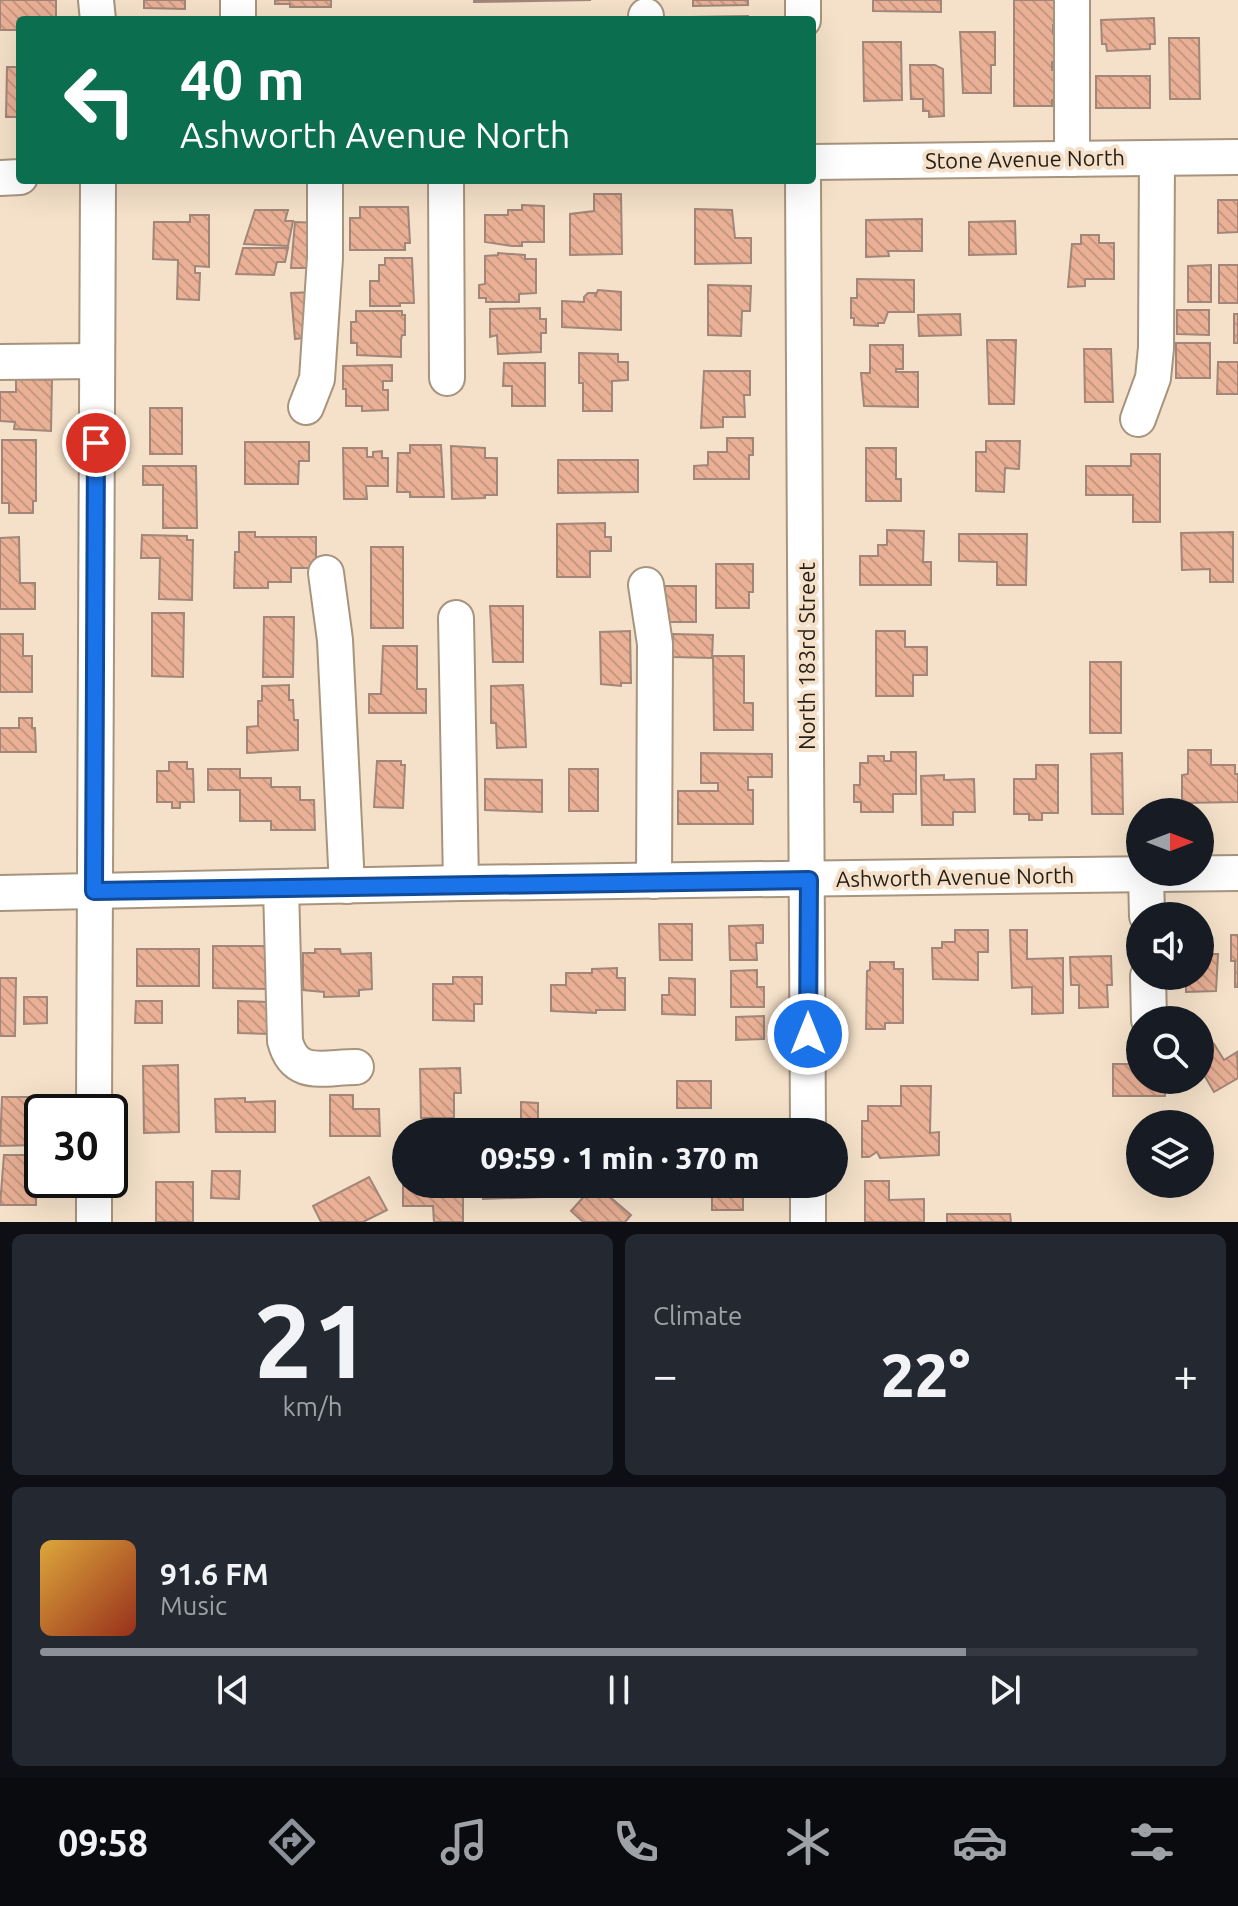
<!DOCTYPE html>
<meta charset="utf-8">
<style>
body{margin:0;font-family:Ubuntu,sans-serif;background:#242831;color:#f1f3f6;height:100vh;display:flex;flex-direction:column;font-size:30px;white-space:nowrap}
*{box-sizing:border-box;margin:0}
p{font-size:26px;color:#9ea1a6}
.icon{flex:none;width:44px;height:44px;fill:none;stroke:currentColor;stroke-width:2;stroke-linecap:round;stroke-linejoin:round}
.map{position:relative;height:1222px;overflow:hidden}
.details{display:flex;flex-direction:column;gap:12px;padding:12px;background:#0d0f14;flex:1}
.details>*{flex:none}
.guide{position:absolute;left:16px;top:16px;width:800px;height:168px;border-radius:8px;box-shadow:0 8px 32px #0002;background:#0b6e4f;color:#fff;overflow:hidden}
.needle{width:52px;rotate:90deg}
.buttons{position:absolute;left:1126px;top:798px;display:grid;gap:16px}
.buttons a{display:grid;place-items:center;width:88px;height:88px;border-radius:50%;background:#171b24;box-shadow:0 8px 32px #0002;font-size:40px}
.speed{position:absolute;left:24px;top:1094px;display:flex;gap:16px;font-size:40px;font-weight:700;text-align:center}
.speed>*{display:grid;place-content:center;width:104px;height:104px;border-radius:50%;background:#171b24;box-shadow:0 8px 32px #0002;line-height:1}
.speed .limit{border:4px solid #111;border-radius:12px;background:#fff;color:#111}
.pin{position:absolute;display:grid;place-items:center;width:68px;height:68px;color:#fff;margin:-34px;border:4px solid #fff;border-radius:50%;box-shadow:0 2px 8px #0007}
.me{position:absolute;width:88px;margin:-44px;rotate:0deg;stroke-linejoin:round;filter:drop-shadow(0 0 6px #0008)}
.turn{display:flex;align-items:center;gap:28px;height:168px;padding:0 32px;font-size:36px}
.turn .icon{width:104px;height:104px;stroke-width:2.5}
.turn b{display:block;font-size:56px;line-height:68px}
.big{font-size:60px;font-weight:800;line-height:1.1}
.details .tile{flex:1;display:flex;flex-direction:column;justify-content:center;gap:12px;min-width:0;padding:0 28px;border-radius:12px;background:#242831}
.details .dial{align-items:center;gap:0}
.dial b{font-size:104px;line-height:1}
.song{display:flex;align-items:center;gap:24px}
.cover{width:96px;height:96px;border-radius:12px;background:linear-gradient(135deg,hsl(40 70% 55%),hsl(10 70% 35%))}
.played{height:8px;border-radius:4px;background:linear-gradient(90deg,#8c9099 80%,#363941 80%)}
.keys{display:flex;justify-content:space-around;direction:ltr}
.heat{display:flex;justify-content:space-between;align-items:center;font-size:44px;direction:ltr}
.details .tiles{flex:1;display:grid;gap:12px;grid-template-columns:1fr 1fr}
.tile:last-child{grid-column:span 2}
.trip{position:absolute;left:392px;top:1118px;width:456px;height:80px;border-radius:40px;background:#171b24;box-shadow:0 8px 32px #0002;font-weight:800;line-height:80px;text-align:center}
.dock{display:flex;height:128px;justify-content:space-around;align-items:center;background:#090b0e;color:#9ea1a6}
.dock .icon{width:56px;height:56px}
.dock .active{color:#8c9099}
.dock b{font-size:36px;color:#f1f3f6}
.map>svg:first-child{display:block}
.building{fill:url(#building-back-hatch);stroke:#a18679;stroke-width:2}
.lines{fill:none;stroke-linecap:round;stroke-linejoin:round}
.minor-casing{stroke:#a7947e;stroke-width:38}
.minor{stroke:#fff;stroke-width:34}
.route-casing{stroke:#114b97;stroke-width:20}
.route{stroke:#1a73e8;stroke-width:14}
.labels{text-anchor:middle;stroke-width:8;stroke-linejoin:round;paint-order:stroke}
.street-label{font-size:22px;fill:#251e16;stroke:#f5e1c9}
</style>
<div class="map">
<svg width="1238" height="1222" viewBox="0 0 1238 1222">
<defs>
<pattern id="building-back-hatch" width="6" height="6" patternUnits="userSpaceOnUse" patternTransform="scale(2)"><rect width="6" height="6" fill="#e9b095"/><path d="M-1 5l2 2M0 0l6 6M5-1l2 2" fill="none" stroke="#c89780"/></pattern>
</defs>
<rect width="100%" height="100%" fill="#f5e1c9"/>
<!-- building -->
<g class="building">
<path d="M0 0H56V20H20V30H0Z"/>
<path d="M144 0H185V9L144 8Z"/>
<path d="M275 0H331V7H290V4H275Z"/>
<path d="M474 0H591L474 2Z"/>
<path d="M693 0H748V5L693 6Z"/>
<path d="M873 0H941V12L873 11Z"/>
<path d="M1014 0H1059V25H1053V34H1060L1059 62H1052V70H1059V100H1052V106H1014Z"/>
<path d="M748 16V20H692V17Z"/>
<path d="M1154 18 1155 44H1150V49L1107 51 1106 44H1102L1101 20Z"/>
<path d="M960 32H995V65H991V93H963Z"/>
<path d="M1169 38H1199L1200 99H1170Z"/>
<path d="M863 42H901L902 100 864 101Z"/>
<path d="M910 65H935L943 69 944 116 929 117V111H923V99H911Z"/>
<path d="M7 67H20V117H6Z"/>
<rect x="1096" y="76" width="54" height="32"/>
<path d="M594 194H621L622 254 570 255V214L594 211Z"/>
<path d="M1218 200H1238V232L1218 233Z"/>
<path d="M522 205 544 206V242H522V246H512L485 242V215H508V210H522Z"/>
<path d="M360 207H408L410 243H405V250H350V218H360Z"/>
<path d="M695 209 732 210 735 238H751V263L695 264Z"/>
<path d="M255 210H288L285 221H293L288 246 244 244Z"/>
<path d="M190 215H209V267L195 266V273H200L199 300 177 299 178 260 153 259 154 222H190Z"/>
<path d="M922 219V251H888L889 256 866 257V220Z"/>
<path d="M1015 221 1016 254 969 255V222Z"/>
<path d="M295 222 318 223 314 268H291Z"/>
<path d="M1081 235H1099V243H1114V279H1085V286L1068 287 1072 244H1081Z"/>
<path d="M243 248H288L285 262H277L274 275 236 274Z"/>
<path d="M498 253 525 255V259H536V293L519 294V302H486V298H479V285L485 284V256L498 255Z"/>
<path d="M385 258H412L414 303H400V306H370V281H379V265H385Z"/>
<path d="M1211 265V302H1188V266Z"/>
<rect x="1219" y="265" width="19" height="38"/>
<path d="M857 279 914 280V312H888L884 323H878V326L854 325V318H851V298H857Z"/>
<path d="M708 285 751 286 750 311H742L741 336 708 335Z"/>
<path d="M598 290 621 292V330L562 327V301L584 302V297L588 293H596L595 297Z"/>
<path d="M314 292 318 336 295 339 291 293Z"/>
<path d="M540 308V319H546V333H541V352L498 354 497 335 490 337V309Z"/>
<path d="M1177 310H1209V335L1177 334Z"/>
<path d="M356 311H402V315H405V335H402L401 340V357L357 355V343H351V322H356Z"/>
<path d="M960 314 961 335 919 336 918 315Z"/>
<rect x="1234" y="314" width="4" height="29"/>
<path d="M987 340H1016L1014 404H989Z"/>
<rect x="1176" y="343" width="34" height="35"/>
<path d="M870 345H903V369H896V372H918V407L864 406 861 373H870Z"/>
<path d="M1084 349H1111L1113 402H1085Z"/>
<path d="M579 353 618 354V362H628V380L612 381V411H583V383H579Z"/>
<path d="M1218 362H1238V394H1217Z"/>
<path d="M504 363H545V406H512V386H503Z"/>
<path d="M392 365V381H383V390H388V410L362 411V406H346V389H343V366Z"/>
<path d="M704 371H750V395H744L745 417H723V427L701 428Z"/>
<path d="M16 379 52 380 51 431 14 429 15 422 0 421V392H16Z"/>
<rect x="150" y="408" width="32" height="46"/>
<path d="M727 438H753V455H749V479H694V466L708 465V452H727Z"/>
<path d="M2 440H36V501H33V513H9V503H2Z"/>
<path d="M986 441H1020L1019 469 1005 468 1004 492 976 491V452H986Z"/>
<path d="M245 442H309V461H299L298 484H245Z"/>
<path d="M410 445H441L444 497H410V492H397L398 453H410Z"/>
<path d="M451 446 485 448V458H497V495H485V498L452 499Z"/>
<path d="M343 448H367V457H373V452L382 451V458H388V486H366L367 499H344Z"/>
<path d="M866 448H896V479H901V501H866Z"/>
<path d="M1131 454H1160V522H1133V495H1086V466H1131Z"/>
<path d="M558 460H638V492L558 493Z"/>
<path d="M143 466H196L197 528H163V485H143Z"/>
<path d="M605 523V537H611V551H590V577H557V524Z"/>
<path d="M887 530 924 531 923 562H931V585H860V556H878V545H887Z"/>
<path d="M239 532H255V537H316V568H291V582H268V588H234L235 552H239Z"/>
<path d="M1233 532V582H1210V569L1182 570 1181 533Z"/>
<path d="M959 534H1027L1026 585H997V562L959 561Z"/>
<path d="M142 535 187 536V540H193L192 600 159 599 160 558H141Z"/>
<path d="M19 537 20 583H35V609H0V538Z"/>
<rect x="371" y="547" width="32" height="81"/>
<path d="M716 564H753V592H749V608H716Z"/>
<rect x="665" y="586" width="31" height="36"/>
<path d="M490 606H523V662H493Z"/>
<path d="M152 613H184L183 677 152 676Z"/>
<path d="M264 617H294L293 677H263Z"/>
<path d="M630 631 631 683H621V686L601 684 600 632Z"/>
<path d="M876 631H905V647H927V675H913V696H876Z"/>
<path d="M0 634H23V656H32V692H0Z"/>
<path d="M673 634 713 635 712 658 673 657Z"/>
<path d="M383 646H417V689H426V713H369V694H381Z"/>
<path d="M713 656H744V703H753V730H714Z"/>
<rect x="1090" y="662" width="31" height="71"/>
<path d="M289 685V700H293L294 720H298V750L247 753V727L258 726V701H262V686Z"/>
<path d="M523 685 526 747 497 748 496 723H491V686Z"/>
<path d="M19 718H32V728H35L36 752H0V728H19Z"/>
<path d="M1188 750H1211V765H1235V774H1238V802L1182 803V775L1188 774Z"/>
<path d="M891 752H916V794H893V812H861V802H854V785H860V763H868V756H884V761H891Z"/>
<path d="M701 753 772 754V777H748V790H753V824H678V791H718V783H701Z"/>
<path d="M1122 753 1123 814H1092L1091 754Z"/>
<path d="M377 761H401V765H405L403 808 374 807Z"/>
<path d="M169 762H187V769H193L194 802H180V808H172V802H157V771H169Z"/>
<path d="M1036 765H1058V813H1042V820H1029V814H1014V779H1036Z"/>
<path d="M208 769H240V778H271V787H300V800H314L315 830H271V821H240V790H208Z"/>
<rect x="569" y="769" width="29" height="42"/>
<path d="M944 775V780L974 779 975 812H953V825H922L921 776Z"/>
<path d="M485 779 542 780V812L485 810Z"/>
<path d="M659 924H692V960H660Z"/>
<path d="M763 925V943H756L757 960H730L729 926Z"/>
<path d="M955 930H988V952H978V980L933 979 932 948H942V942H955Z"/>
<path d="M1010 930H1027V959L1063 958V1013L1032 1014V987L1012 988Z"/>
<path d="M1231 935H1238V987H1235V961H1231Z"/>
<path d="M213 946H270L269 989 213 988Z"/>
<rect x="137" y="949" width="62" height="37"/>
<path d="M315 949H340L341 954 371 953 372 989 359 990V996L324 997V992L303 990V953H315Z"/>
<path d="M1200 954H1218L1216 991 1186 992V976H1200Z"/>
<path d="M1111 956 1112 985H1107L1108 1007 1079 1008V985H1071L1070 957Z"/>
<path d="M870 962H894V969H903V1023H885V1029H866L867 971 870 970Z"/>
<path d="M617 968V978H625V1010H596V1013L551 1011V985H566V973H592V969Z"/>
<path d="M757 970V987H764V1007H731V971Z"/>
<path d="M453 977H482V1004H474V1021L433 1020V984H453Z"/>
<path d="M0 978H16L15 1036H0Z"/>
<path d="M669 978 695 979V1015L662 1014V995H669Z"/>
<path d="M24 997H47V1023L24 1024Z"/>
<path d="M136 1001H162V1023H135Z"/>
<path d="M238 1001 269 1002 268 1034 238 1033Z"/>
<path d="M764 1016V1039L736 1040V1017Z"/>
<path d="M1214 1044 1224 1060 1237 1052 1238 1078 1214 1092 1200 1068V1053Z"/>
<path d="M1113 1064H1140V1080H1165V1096H1113Z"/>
<path d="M178 1065 179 1132 144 1133 143 1066Z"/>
<path d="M460 1068 461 1093H454V1118H421L420 1069Z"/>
<rect x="677" y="1081" width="34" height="27"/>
<path d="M901 1086H931L930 1133 939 1132V1155L880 1158 877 1152 869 1157H862V1121H868V1106H901Z"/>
<path d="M330 1095H353V1109H379L380 1136H330Z"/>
<path d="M2 1097H34L35 1145 0 1146Z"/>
<path d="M245 1098V1102L275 1101V1132H216L215 1099Z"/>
<path d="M521 1102 538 1103V1121H521Z"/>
<path d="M4 1155H42V1180L53 1181H36V1205H0Z"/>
<path d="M403 1170H406V1184H463V1222H434L433 1206H403Z"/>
<path d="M212 1171H240L239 1199 211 1198Z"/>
<path d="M369 1177 387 1210 363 1222H321L313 1206Z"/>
<path d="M865 1181H889V1200L924 1199V1222H865Z"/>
<rect x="156" y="1182" width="37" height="40"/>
<path d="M482 1184H541L542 1197 483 1199Z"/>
<path d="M595 1184 631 1215 625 1222H583L571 1211Z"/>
<path d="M710 1184H757V1187H737V1193H710Z"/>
<path d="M712 1194 743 1195V1210H712Z"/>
<path d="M947 1214H1010L1011 1222H947Z"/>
</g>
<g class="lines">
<defs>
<g id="minor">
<path d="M96 0 98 20"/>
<path d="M646 16V20"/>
<path d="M238 20V0"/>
<path d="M803 20V0"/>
<path d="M1072 159V0"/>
<path d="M812 162 1238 157"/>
<path d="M0 178 20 177"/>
<path d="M446 180 447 378"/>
<path d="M803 180 808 1132"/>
<path d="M0 362 97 361"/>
<path d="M306 407 317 379 325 258V180"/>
<path d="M1138 419 1153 378 1156 348 1157 158"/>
<path d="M326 573 335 640 347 886"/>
<path d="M646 585 655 644 654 881"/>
<path d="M456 618 461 883"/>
<path d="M1146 875 1147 916"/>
<path d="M281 887 285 1041C295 1079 323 1067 356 1067"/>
<path d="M0 893 461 883 1238 873"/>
<path d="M1148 976 1149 1020"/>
<path d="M94 1112 98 180"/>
<path d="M94 1180V1222"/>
<path d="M808 1184V1222"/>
</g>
</defs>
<!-- minor casing -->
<use href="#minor" class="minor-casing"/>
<!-- minor -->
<use href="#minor" class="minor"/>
</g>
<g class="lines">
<defs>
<path id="route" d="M96 443 94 891 809 880 808 1034"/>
</defs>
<!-- route casing -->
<use href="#route" class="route-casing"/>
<!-- route -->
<use href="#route" class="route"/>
</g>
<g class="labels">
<!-- street labels -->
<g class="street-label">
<text transform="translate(1025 159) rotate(-1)" y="8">Stone Avenue North</text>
<text transform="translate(807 656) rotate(-90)" y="8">North 183rd Street</text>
<text transform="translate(955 877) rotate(-1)" y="8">Ashworth Avenue North</text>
</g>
</g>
</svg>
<div class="buttons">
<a><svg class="needle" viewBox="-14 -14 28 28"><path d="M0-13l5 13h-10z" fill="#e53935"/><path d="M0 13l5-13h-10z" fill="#9ea1a6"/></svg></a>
<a><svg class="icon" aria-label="sound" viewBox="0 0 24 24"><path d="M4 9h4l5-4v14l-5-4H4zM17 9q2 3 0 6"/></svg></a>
<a><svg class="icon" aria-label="search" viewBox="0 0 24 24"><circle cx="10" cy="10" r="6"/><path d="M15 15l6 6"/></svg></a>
<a><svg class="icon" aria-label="layers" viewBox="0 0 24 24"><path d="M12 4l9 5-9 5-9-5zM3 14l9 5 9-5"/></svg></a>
</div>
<div class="speed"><div class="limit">30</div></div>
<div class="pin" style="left:96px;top:443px;background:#d93025"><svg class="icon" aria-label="arrive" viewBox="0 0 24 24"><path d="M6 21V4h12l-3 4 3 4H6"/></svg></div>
<svg class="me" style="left:808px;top:1034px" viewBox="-20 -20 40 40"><circle r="17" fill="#1a73e8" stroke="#fff" stroke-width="3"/><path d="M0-11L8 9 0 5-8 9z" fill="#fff"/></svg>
<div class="trip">09:59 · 1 min · 370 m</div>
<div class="guide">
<div class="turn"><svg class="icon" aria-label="left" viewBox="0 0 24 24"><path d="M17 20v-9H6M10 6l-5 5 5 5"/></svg><div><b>40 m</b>Ashworth Avenue North</div></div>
</div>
</div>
<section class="details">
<div class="tiles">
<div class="tile dial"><b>21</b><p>km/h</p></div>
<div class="tile"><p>Climate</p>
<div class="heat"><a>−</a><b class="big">22°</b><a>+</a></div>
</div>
<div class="tile">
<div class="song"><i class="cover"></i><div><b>91.6 FM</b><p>Music</p></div></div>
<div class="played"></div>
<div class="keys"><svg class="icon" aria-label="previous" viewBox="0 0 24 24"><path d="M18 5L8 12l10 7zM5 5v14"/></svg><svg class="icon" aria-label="pause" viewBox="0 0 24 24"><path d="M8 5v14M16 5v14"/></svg><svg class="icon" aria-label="next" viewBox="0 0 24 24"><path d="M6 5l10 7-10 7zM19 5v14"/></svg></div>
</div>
</div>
</section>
<nav class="dock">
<b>09:58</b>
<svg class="icon active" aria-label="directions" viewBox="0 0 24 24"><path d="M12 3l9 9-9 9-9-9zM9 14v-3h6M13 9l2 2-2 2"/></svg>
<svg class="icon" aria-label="music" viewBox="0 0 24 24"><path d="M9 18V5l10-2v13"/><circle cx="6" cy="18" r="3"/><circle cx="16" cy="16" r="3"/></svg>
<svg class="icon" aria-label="phone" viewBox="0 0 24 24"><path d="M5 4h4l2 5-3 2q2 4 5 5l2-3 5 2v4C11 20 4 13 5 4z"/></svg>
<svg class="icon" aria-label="climate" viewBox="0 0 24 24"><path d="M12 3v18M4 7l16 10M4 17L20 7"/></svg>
<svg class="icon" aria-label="car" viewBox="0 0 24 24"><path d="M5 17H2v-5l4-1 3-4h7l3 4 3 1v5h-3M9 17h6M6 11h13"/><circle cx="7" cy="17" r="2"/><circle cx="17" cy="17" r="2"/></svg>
<svg class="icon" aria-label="filters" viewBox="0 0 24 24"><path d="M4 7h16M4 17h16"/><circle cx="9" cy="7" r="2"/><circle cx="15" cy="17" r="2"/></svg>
</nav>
